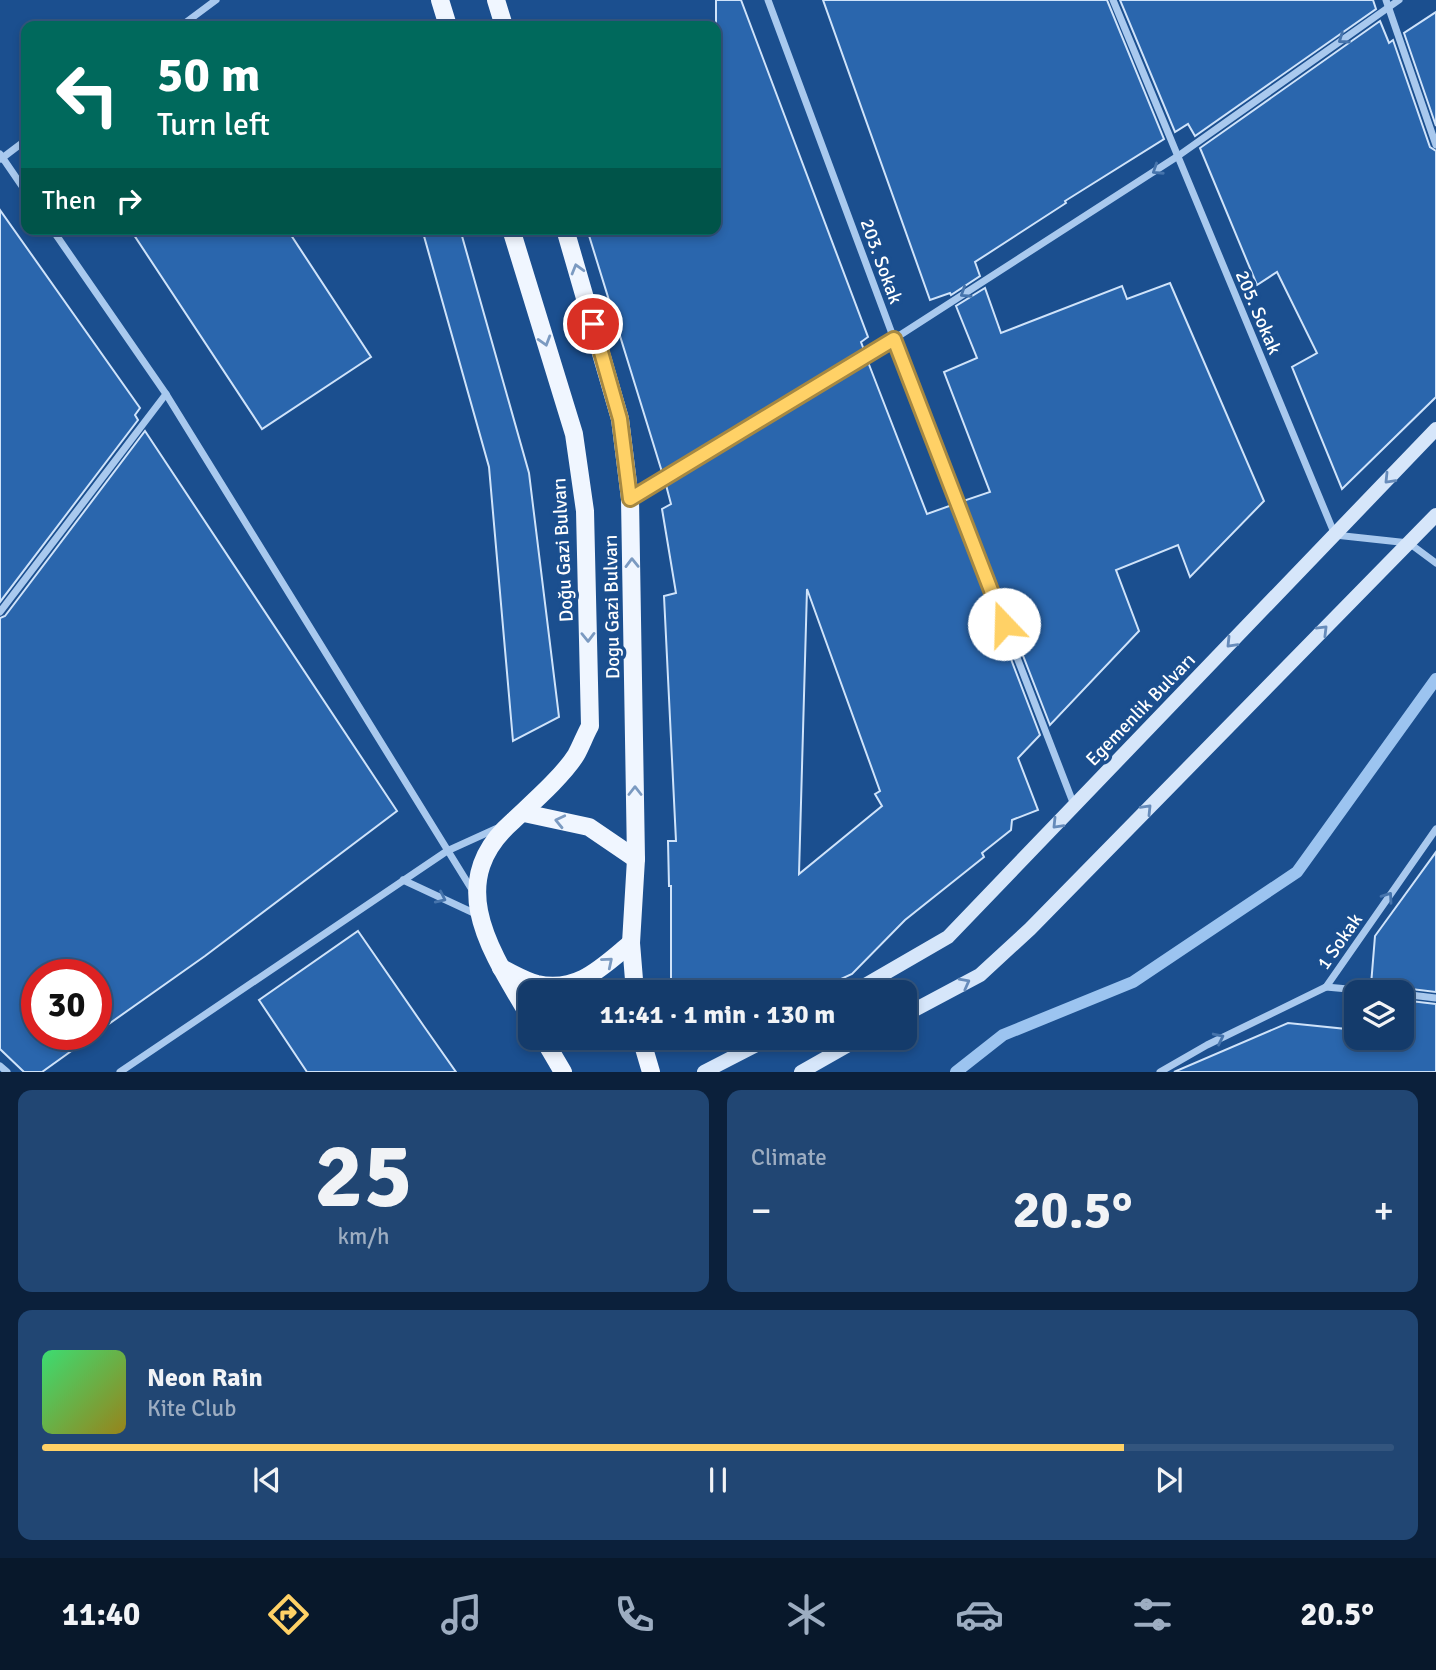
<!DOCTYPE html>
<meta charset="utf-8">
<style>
body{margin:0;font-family:Signika,sans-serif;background:#214673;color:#f1f3f6;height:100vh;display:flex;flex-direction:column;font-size:26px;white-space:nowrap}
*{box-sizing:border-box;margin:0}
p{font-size:23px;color:#9dadc1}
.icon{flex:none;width:38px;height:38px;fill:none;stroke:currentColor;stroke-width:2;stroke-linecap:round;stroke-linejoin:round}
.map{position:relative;height:1072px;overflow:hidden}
.panel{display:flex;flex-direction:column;gap:18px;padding:18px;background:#0b203b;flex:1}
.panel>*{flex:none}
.hud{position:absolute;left:21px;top:21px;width:700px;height:214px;border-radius:14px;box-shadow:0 4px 10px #0003,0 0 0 2px #33557e;background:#00695c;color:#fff;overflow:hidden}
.controls{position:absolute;left:1344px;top:980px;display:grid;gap:14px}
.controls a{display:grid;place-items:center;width:70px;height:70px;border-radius:14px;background:#143b6b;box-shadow:0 4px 10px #0003,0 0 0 2px #33557e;font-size:35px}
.speed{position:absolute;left:21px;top:959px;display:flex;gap:14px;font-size:35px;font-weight:700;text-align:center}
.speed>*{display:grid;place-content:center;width:91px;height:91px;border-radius:50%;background:#143b6b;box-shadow:0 4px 10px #0003,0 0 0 2px #33557e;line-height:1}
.speed .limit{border:10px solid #d22;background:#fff;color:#111}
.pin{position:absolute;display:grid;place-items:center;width:60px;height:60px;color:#fff;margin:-30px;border:4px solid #fff;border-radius:50%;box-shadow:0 2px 7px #0007}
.me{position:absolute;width:77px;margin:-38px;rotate:339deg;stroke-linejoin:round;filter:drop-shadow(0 0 5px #0008)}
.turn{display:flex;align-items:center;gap:24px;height:147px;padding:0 21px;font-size:32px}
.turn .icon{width:91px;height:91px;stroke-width:2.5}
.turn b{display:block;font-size:49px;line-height:60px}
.then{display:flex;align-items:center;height:66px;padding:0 21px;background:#0003;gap:14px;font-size:26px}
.big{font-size:52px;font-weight:800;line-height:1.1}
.panel .widget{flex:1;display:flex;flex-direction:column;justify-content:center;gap:10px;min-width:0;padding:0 24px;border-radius:14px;background:#214673}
.panel .dial{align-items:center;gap:0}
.dial b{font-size:91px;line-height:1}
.song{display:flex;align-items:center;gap:21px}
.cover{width:84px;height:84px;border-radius:10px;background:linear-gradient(135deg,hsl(140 70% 55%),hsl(50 70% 35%))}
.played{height:7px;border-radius:4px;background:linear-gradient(90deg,#ffd166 80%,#33557e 80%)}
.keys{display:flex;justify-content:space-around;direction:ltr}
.heat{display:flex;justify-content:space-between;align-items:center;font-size:38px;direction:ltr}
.panel .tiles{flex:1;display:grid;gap:18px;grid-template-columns:1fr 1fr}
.widget:last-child{grid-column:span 2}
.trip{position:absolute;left:518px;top:980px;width:399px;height:70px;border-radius:14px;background:#143b6b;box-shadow:0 4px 10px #0003,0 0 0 2px #33557e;font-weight:800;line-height:70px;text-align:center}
.tabs{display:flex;height:112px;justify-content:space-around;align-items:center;background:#08182b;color:#9dadc1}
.tabs .icon{width:49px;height:49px}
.tabs .active{color:#ffd166}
.tabs b{font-size:32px;color:#f1f3f6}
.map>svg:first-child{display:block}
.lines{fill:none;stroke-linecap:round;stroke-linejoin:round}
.stream{stroke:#9cc4f0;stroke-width:12}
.building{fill:#2a66ad;stroke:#cfe3fa;stroke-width:2;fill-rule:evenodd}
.minor{stroke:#a9c9ee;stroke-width:7}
.secondary{stroke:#d6e6fa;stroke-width:14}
.primary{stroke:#f0f6ff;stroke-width:18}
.oneway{stroke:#4674ac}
.oneway2{stroke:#7b9ac1}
.oneway3{stroke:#668bba}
.route-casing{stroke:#a68842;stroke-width:18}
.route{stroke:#ffd166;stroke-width:12}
.labels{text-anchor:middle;stroke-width:7;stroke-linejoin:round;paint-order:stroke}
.street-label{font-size:19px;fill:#fff;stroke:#1b4f8f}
</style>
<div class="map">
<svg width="1436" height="1072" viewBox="0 0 1436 1072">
<rect width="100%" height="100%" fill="#1b4f8f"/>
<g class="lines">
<!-- stream -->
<path class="stream" d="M956 1072 1003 1035 1133 982 1297 872 1436 679"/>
</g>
<!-- building -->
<g class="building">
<path d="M716 0H741L868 337 861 342 864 350 662 472 587 229H716Z"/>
<path d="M823 0H1107L1164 139 1065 201 1066 203 975 262 980 276 951 295 950 293 930 300Z"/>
<path d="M1120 0H1373L1376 9 1195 136 1188 124 1175 132Z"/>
<path d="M1436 12V126L1404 33Z"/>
<path d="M1380 21 1389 43 1393 40 1430 147 1436 151V397L1342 489 1292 367 1317 353 1277 272 1257 285 1200 148Z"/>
<path d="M0 210 140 408 135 415 138 420 0 602Z"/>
<path d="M130 229H287L371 357 262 429Z"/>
<path d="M422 229H460L529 473 559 717 513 741 489 467Z"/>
<path d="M1170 283 1264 501 1190 577 1178 545 1116 570 1139 631 1050 725 963 501 990 492 944 372 977 358 956 306 985 288 1001 333 1122 286 1127 299Z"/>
<path d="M868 362 927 514 952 505 1040 735 1018 758 1038 810 1012 820 1011 830 982 853 984 857 905 920 852 974 813 992H671V886H669L668 841H676L664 596 676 593 662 509 671 504 666 485ZM807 589 880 791 875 794 882 806 799 874Z"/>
<path d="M145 431 397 811 205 956 96 1033V975H37V1034H95L42 1072H24L0 1049V618L5 616Z"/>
<path d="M1436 852V992L1403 988 1396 992H1387L1384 987 1371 985 1375 936Z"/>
<path d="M358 931 423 1025 456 1072H307L259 1000Z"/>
<path d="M1402 1000 1436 1004V1072H1174L1288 1023 1356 1030V1038H1402Z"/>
</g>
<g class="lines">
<!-- minor -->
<g class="minor">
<path d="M768 0 894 339 1074 805"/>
<path d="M1113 0 1335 535 1409 543 1436 563"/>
<path d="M1386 0 1436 145"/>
<path d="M181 26 216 0"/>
<path d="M0 154 26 192"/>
<path d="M1 159 26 140"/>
<path d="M52 229 166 394 474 893"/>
<path d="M630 499 894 339 1178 156 1399 0"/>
<path d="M0 612 166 394"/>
<path d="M403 880 478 915"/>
<path d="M1326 987 1381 992"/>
<path d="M1402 994 1436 998"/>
<path d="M0 1066 7 1072"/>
<path d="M120 1072 447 851 502 826"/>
<path d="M1160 1072 1207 1045 1326 987 1436 829"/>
</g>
<!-- secondary -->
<g class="secondary">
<path d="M853 992 948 937 1436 429"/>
<path d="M905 1015 980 975 1030 929 1436 515"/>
<path d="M704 1072 770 1038"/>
<path d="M801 1072 861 1038"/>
</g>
<!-- primary -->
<g class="primary">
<path d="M440 0 448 26"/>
<path d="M496 0 504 26"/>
<path d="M511 229 574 434 585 511 590 726C585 735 581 746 576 755 562 777 532 803 513 821 442 883 492 953 530 1017"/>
<path d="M565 229 620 419 630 499 636 859 631 943 635 992"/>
<path d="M524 813 589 827 636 859"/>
<path d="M501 968C512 973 525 981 537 984 578 993 602 967 631 943"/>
<path d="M543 1038 563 1072"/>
<path d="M641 1038 651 1072"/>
</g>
</g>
<!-- one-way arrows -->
<defs><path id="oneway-chevron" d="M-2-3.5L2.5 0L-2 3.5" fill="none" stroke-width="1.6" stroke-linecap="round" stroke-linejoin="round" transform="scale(1.75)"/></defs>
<g class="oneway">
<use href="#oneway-chevron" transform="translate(1343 39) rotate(145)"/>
<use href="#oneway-chevron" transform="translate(1157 170) rotate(147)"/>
<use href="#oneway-chevron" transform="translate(965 293) rotate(147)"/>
<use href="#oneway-chevron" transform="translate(1388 897) rotate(-55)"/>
<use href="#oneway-chevron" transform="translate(441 898) rotate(25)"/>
<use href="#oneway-chevron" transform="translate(1219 1038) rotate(-26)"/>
</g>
<g class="oneway2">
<use href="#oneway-chevron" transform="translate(577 269) rotate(-106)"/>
<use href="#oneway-chevron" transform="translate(545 341) rotate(73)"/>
<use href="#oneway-chevron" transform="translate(632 563) rotate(-91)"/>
<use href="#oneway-chevron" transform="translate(588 637) rotate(89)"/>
<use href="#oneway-chevron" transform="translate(635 791) rotate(-90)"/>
<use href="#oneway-chevron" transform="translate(560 821) rotate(-167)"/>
<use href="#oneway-chevron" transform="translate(608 962) rotate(-40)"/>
</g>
<g class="oneway3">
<use href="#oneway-chevron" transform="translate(1389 479) rotate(134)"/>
<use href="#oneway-chevron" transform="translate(1323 630) rotate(-45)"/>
<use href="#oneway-chevron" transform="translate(1231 643) rotate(134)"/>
<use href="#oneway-chevron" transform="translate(1147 809) rotate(-46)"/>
<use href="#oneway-chevron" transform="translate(1057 824) rotate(134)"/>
<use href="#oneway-chevron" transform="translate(965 983) rotate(-28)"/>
</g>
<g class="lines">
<defs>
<path id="route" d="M593 324 620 419 630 499 894 339 1004 624"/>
</defs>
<!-- route casing -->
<use href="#route" class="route-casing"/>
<!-- route -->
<use href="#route" class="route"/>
</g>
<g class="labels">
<!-- street labels -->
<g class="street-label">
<text transform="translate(882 261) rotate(70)" y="7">203. Sokak</text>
<text transform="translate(1259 312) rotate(67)" y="7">205. Sokak</text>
<text transform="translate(562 550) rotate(-93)" y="7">Doğu Gazi Bulvarı</text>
<text transform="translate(611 607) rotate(-91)" y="7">Dogu Gazi Bulvarı</text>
<text transform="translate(1140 709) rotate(-46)" y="7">Egemenlik Bulvarı</text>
<text transform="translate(1339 941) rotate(-55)" y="7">1 Sokak</text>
</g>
</g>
</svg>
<div class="controls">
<a><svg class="icon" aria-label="layers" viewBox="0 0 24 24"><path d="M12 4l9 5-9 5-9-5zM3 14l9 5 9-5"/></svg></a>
</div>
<div class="speed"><div class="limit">30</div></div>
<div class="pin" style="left:593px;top:324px;background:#d93025"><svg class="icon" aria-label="arrive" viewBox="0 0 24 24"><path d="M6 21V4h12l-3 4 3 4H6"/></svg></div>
<svg class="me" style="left:1004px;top:624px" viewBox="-20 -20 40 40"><circle r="19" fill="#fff"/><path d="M0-13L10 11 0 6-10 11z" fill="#ffd166"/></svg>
<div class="trip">11:41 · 1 min · 130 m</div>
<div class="hud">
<div class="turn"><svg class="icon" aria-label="left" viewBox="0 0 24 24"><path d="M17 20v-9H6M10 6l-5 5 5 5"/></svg><div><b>50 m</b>Turn left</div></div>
<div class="then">Then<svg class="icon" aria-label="right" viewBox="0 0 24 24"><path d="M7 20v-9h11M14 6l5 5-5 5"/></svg></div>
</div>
</div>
<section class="panel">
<div class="tiles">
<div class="widget dial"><b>25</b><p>km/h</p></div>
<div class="widget"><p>Climate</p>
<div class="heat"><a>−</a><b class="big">20.5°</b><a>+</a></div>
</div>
<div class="widget">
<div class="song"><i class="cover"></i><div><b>Neon Rain</b><p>Kite Club</p></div></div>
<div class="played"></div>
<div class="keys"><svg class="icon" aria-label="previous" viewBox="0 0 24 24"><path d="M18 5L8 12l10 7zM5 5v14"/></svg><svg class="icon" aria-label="pause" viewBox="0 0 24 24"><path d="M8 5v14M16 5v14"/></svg><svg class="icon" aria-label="next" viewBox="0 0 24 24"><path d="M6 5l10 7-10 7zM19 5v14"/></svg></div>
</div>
</div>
</section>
<nav class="tabs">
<b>11:40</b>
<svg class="icon active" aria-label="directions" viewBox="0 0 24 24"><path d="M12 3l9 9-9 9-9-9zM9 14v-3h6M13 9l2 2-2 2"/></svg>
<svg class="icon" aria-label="music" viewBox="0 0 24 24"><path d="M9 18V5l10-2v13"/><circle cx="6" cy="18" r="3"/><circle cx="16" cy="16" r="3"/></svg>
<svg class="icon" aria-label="phone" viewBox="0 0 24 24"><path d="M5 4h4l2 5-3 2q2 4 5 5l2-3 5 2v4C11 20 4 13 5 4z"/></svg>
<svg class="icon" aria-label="climate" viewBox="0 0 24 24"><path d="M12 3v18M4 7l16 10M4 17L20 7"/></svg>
<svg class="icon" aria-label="car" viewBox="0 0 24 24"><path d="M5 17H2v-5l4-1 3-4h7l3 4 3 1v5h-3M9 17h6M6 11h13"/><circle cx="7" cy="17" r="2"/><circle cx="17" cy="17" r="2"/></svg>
<svg class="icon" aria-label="filters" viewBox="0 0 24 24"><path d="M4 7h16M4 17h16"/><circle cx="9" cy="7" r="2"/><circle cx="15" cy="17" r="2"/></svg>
<b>20.5°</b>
</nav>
